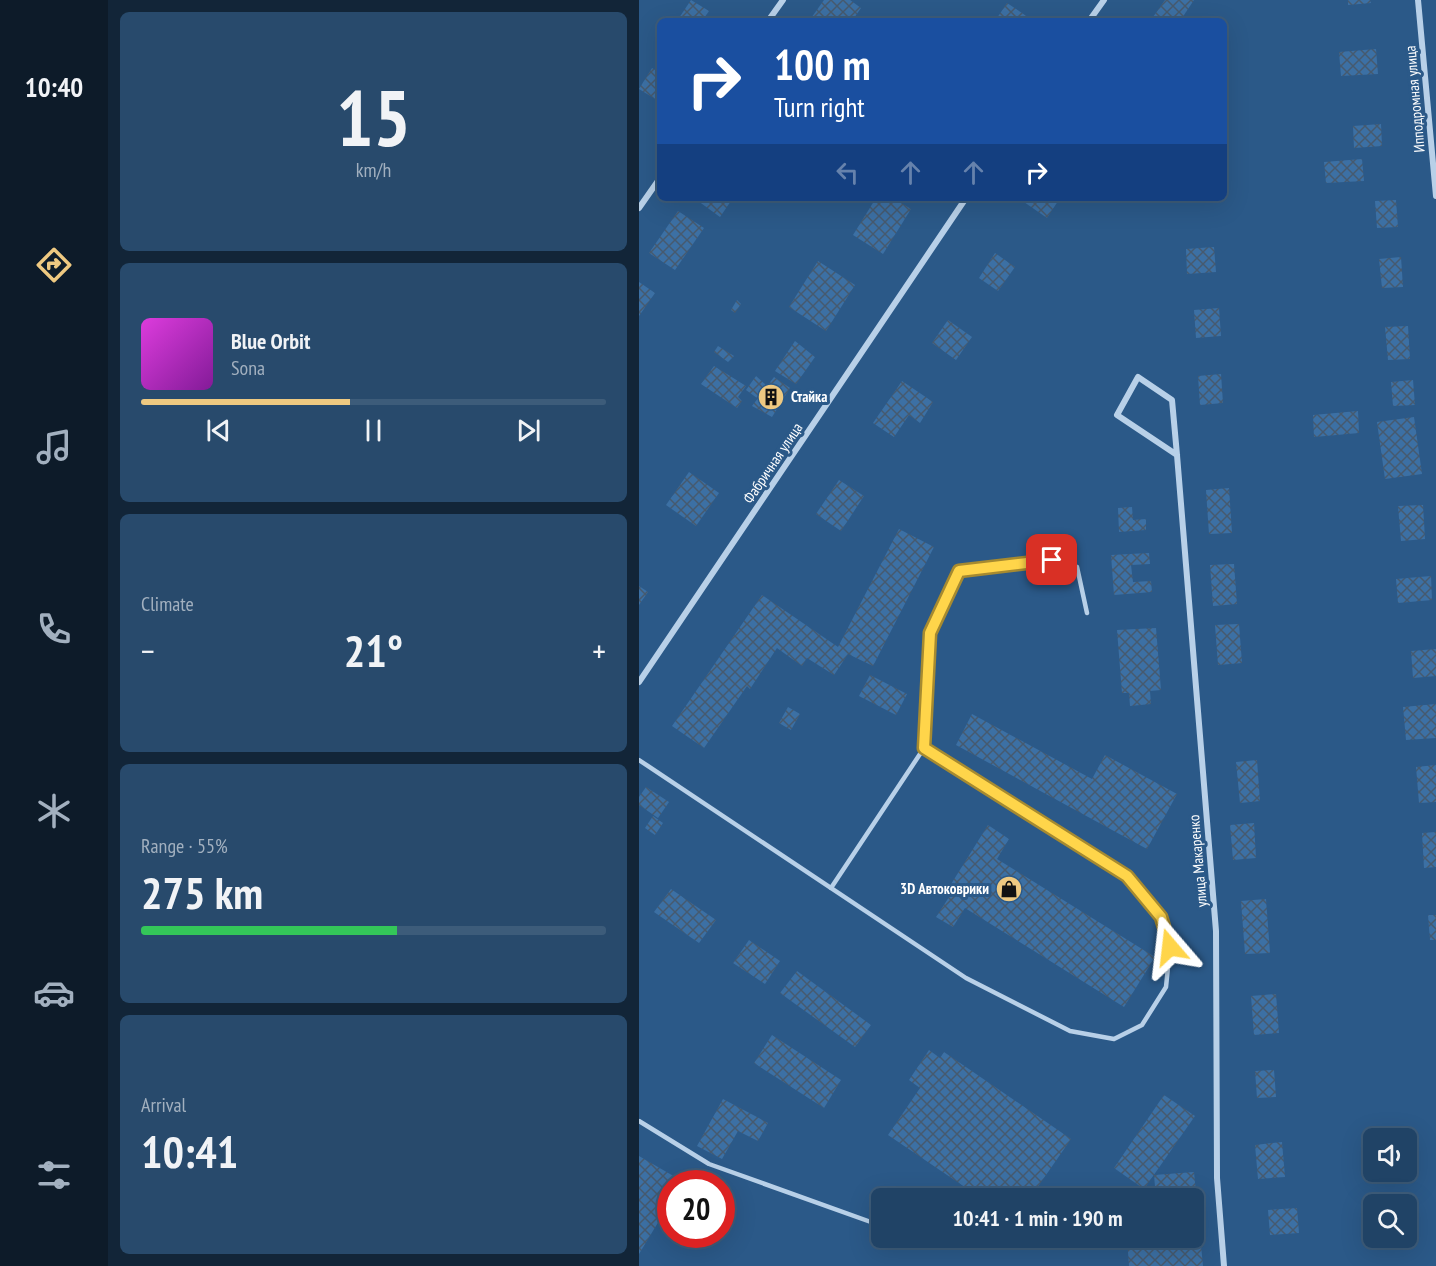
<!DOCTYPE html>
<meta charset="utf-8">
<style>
body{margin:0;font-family:"PT Sans Narrow",sans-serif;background:#284a6c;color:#f1f3f6;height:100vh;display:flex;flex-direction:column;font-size:22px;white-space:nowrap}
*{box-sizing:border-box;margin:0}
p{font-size:20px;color:#a2b0bf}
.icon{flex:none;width:33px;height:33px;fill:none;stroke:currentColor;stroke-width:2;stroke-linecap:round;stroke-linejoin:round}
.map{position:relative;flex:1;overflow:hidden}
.side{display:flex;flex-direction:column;gap:12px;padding:12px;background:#122538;width:531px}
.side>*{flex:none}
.hud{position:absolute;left:18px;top:18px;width:570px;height:183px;border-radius:9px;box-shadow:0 6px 24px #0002,0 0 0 2px #3d5c7a;background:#1a4fa0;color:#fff;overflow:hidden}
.tools{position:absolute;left:724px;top:1128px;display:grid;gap:12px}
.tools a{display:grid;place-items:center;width:54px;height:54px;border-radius:9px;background:#204366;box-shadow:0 6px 24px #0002,0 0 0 2px #3d5c7a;font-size:30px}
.speed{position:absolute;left:18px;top:1170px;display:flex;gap:12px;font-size:30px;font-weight:700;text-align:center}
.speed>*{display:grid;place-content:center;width:78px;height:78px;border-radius:50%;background:#204366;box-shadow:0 6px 24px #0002,0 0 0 2px #3d5c7a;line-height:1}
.speed .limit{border:9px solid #d22;background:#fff;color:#111}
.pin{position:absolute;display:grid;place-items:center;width:51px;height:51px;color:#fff;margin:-26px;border-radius:12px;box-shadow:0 3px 9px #0006}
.me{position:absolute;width:66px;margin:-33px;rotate:343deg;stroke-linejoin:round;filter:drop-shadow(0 0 4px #0008)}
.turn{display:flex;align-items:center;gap:21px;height:126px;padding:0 18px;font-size:27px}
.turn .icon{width:78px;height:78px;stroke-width:2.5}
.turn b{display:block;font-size:42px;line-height:51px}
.lanes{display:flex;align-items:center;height:57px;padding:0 18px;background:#0003;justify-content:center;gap:30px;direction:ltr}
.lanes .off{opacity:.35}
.big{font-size:45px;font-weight:700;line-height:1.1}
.side .card{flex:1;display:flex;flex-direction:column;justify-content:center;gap:9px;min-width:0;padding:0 21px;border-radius:9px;background:#284a6c}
.side .dial{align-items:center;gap:0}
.dial b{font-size:78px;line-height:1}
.song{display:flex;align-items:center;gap:18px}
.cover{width:72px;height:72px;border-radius:9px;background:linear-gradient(135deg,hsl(300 70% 55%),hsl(290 70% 35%))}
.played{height:6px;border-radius:3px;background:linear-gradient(90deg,#eec981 45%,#3d5c7a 45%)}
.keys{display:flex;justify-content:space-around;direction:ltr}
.heat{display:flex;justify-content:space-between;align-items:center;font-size:33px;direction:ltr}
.charge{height:9px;border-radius:4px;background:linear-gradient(90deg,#34c759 55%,#3d5c7a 0)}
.trip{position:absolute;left:232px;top:1188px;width:333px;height:60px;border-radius:9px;background:#204366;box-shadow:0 6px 24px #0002,0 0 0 2px #3d5c7a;font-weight:700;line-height:60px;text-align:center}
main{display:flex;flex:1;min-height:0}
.menu{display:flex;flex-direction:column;width:108px;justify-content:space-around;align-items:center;background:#0d1b29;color:#a2b0bf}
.menu .icon{width:42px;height:42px}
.menu .current{color:#eec981}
.menu b{font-size:27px;color:#f1f3f6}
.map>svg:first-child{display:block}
.building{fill:url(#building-cross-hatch)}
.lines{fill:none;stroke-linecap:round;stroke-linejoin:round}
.lane{stroke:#b8d0e8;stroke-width:4.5}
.street{stroke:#b8d0e8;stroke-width:6}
.route-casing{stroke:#a68a30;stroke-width:15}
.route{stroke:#ffd54a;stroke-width:10}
.labels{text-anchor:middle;stroke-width:6;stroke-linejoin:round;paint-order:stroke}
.street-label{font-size:15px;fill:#fff;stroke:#2b5988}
.poi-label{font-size:15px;font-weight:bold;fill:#fff;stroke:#2b5988;text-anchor:start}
</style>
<main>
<nav class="menu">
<b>10:40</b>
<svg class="icon current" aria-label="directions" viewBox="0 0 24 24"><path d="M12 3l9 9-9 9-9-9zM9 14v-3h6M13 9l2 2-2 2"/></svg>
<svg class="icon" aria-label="music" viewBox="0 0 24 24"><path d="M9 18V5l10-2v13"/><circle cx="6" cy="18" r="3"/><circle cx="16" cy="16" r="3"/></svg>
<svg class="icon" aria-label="phone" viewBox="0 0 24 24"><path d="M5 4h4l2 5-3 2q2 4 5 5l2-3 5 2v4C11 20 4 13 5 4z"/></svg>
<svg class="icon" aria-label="climate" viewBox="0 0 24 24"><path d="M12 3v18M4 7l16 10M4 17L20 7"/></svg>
<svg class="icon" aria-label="car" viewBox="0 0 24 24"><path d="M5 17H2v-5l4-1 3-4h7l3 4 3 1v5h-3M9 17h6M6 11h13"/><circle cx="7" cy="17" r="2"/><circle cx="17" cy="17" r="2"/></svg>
<svg class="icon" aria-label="filters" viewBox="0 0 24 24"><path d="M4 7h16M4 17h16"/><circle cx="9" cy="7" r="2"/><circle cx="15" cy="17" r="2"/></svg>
</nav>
<section class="side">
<div class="card dial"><b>15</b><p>km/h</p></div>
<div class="card">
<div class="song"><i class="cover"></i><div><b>Blue Orbit</b><p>Sona</p></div></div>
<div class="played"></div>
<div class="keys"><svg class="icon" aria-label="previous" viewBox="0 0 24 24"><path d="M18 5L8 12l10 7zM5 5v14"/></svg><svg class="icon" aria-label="pause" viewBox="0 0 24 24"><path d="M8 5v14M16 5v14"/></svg><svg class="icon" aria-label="next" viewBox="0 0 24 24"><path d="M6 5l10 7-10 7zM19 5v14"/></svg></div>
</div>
<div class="card"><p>Climate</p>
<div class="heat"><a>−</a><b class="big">21°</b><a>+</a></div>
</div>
<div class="card"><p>Range · 55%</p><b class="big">275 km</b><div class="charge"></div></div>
<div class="card"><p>Arrival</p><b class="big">10:41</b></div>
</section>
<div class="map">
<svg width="797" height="1266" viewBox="0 0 797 1266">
<defs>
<pattern id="building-cross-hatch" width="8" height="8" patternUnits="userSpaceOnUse" patternTransform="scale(1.5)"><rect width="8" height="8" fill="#3c70a4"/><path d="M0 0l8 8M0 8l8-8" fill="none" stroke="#465a6f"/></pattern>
</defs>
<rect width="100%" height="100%" fill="#2b5988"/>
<!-- building -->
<g class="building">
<path d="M52 0 70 11 63 21H38Z"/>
<path d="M185 0H211L222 8 213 21H170Z"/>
<path d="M526 0H555L541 21H520L514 17Z"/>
<path d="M709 0H731L732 3 709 5Z"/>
<path d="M368 3 392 19 391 21H356Z"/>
<path d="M737 49 739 74 702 76 700 52Z"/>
<path d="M13 68 21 73V102L0 89Z"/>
<path d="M742 124 743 146 715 148 714 126Z"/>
<path d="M723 159 725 181 687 183 685 162Z"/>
<path d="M55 198H94L81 217Z"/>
<path d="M237 198H254L272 209 244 254 214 235Z"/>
<path d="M388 198H421L408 218 385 202Z"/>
<path d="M757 200 759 227 738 228 736 201Z"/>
<path d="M39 211 65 228 36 270 10 253Z"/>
<path d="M575 247 577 272 548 274 547 249Z"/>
<path d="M356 253 376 267 359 291 340 278Z"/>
<path d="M762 257 764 287 743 288 740 259Z"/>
<path d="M179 261 216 285 187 331 150 307Z"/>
<path d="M0 282 16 293 0 316Z"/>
<path d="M98 300 102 304 96 313 92 310Z"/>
<path d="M580 308 582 336 557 338 555 310Z"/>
<path d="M309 320 333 337 317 360 293 343Z"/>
<path d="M769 326 771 359 749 360 746 327Z"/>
<path d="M156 341 176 357 157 384 136 371Z"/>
<path d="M79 346 95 356 89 362 75 352Z"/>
<path d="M75 366 107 386 99 397 103 401 98 408 62 384Z"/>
<path d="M582 374 584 403 561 405 559 376Z"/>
<path d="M117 376 127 385 118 398 107 390Z"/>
<path d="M135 377 151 388 133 417 113 406Z"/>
<path d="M774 380 776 405 754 406 752 382Z"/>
<path d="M263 381 294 402 281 423 270 415 255 437 234 423Z"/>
<path d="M719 411 720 433 675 437 674 415Z"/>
<path d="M775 417 783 474 746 479 738 422Z"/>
<path d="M50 472 80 493 57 526 27 505Z"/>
<path d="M200 480 225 496 202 531 177 514Z"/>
<path d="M590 488 593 533 570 534 567 490Z"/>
<path d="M784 505 786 539 762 541 759 506Z"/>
<path d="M493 507 494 520 507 519V530L480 532 479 508Z"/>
<path d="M260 529 295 547 234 666 209 654 195 675 168 658 163 666 138 648 111 689 108 686 65 748 33 726 123 595 199 647Z"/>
<path d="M510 553 511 564 492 565 494 582 512 581 513 592 475 595 472 555Z"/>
<path d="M595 564 598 604 574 606 571 565Z"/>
<path d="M792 576 793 600 759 603 757 579Z"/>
<path d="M0 586 9 592 0 605Z"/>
<path d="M600 624 603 663 579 665 576 625Z"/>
<path d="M517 628 522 690 511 691 512 704 491 706 490 693H483L478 630Z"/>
<path d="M797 649V676L774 678 772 651Z"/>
<path d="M231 675 268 694 257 715 220 696Z"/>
<path d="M797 704V738L767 740 764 707Z"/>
<path d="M149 707 161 714 152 730 140 723Z"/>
<path d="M333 714 453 779 466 755 538 794 508 849 317 745Z"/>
<path d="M618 760 621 801 601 803 597 762Z"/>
<path d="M797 765V802L780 803 777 767Z"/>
<path d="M7 787 30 802 19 818 0 805V797Z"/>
<path d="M14 816 24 823 16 835 6 828Z"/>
<path d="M615 823 617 858 594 860 591 825Z"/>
<path d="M349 825 370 839 358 859 516 957 485 1007 326 908 314 927 297 917 314 891 309 889Z"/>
<path d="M797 832V867L785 868 783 833Z"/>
<path d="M32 889 77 920 60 943 15 912Z"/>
<path d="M627 899 631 953 606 954 602 901Z"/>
<path d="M789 915H797V940H791Z"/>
<path d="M110 940 141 961 126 984 94 963Z"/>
<path d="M158 971 232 1025 216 1047 141 993Z"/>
<path d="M637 994 640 1033 615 1035 612 996Z"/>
<path d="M133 1035 202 1080 185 1108 115 1063Z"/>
<path d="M290 1050 301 1058 305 1052 432 1139 391 1198H342L249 1135 281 1088 270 1080Z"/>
<path d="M635 1070 637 1097 618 1098 616 1071Z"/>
<path d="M525 1095 556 1116 505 1189 475 1168Z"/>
<path d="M84 1099 129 1123 119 1141 99 1131 83 1159 58 1146Z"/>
<path d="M643 1142 646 1177 619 1179 616 1145Z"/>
<path d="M0 1156 43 1181 42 1184H32V1201L0 1254Z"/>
<path d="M555 1172 564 1266H490L488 1238H555V1198H517L515 1175Z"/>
<path d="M658 1208 660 1233 631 1235 629 1210Z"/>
</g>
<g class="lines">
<!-- lane -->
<g class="lane">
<path d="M0 760 327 978 431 1031 475 1039 503 1025 527 987 531 947 522 917 488 876 285 748"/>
<path d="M192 888 285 748 291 633 320 571 413 560 438 567 448 613"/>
<path d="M0 1121 70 1164 243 1226"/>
</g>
<!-- street -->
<g class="street">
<path d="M779 0 797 196"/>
<path d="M129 21 144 0"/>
<path d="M450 21 465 0"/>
<path d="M0 208 21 178"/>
<path d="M538 455 478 415 499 377 533 400 538 455 577 931 578 1178 585 1266"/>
<path d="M0 682 327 198"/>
</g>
</g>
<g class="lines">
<defs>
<path id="route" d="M413 560 320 571 291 633 285 748 488 876 522 917 531 947"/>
</defs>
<!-- route casing -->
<use href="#route" class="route-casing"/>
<!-- route -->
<use href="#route" class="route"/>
</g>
<!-- icons -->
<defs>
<symbol id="building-disc" viewBox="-11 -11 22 22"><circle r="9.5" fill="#eec981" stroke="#2b5988"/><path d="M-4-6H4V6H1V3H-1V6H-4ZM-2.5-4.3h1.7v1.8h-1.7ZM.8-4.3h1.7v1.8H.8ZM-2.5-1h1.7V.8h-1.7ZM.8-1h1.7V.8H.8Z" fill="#111"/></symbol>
<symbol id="shop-disc" viewBox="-11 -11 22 22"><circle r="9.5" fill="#eec981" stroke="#2b5988"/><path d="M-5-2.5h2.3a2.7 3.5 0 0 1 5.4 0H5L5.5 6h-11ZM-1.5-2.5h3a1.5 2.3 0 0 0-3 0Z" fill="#111"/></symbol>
</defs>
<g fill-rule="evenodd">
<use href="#building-disc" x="117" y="382" width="30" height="30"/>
<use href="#shop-disc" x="355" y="874" width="30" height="30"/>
</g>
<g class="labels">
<!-- street labels -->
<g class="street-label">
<text transform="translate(776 99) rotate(-95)" y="5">Ипподромная улица</text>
<text transform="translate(134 463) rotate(-56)" y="5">Фабричная улица</text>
<text transform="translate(559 861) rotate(-95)" y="5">улица Макаренко</text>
</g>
<!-- poi labels -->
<g class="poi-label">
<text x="152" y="402">Стайка</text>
<text x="350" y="894" text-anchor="end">3D Автоковрики</text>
</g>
</g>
</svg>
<div class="tools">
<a><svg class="icon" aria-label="sound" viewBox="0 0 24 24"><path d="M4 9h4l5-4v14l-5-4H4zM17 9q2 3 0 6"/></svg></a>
<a><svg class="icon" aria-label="search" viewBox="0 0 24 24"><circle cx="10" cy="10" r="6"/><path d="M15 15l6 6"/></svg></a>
</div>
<div class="speed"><div class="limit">20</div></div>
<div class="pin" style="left:413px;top:560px;background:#d93025"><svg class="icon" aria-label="arrive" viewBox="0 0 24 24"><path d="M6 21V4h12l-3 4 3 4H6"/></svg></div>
<svg class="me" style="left:531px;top:947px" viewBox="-20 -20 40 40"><path d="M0-17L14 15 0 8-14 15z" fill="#ffd54a" stroke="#fff" stroke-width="4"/></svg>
<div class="trip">10:41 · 1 min · 190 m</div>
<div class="hud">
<div class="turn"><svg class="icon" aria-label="right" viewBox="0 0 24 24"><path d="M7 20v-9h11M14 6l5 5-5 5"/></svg><div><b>100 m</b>Turn right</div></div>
<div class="lanes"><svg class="icon off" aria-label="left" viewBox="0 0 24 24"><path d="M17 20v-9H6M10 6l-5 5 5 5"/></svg><svg class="icon off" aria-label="ahead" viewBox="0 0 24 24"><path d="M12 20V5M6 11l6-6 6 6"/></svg><svg class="icon off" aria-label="ahead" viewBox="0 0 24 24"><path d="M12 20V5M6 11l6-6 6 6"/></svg><svg class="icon" aria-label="right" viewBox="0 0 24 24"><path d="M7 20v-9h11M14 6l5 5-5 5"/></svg></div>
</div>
</div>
</main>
